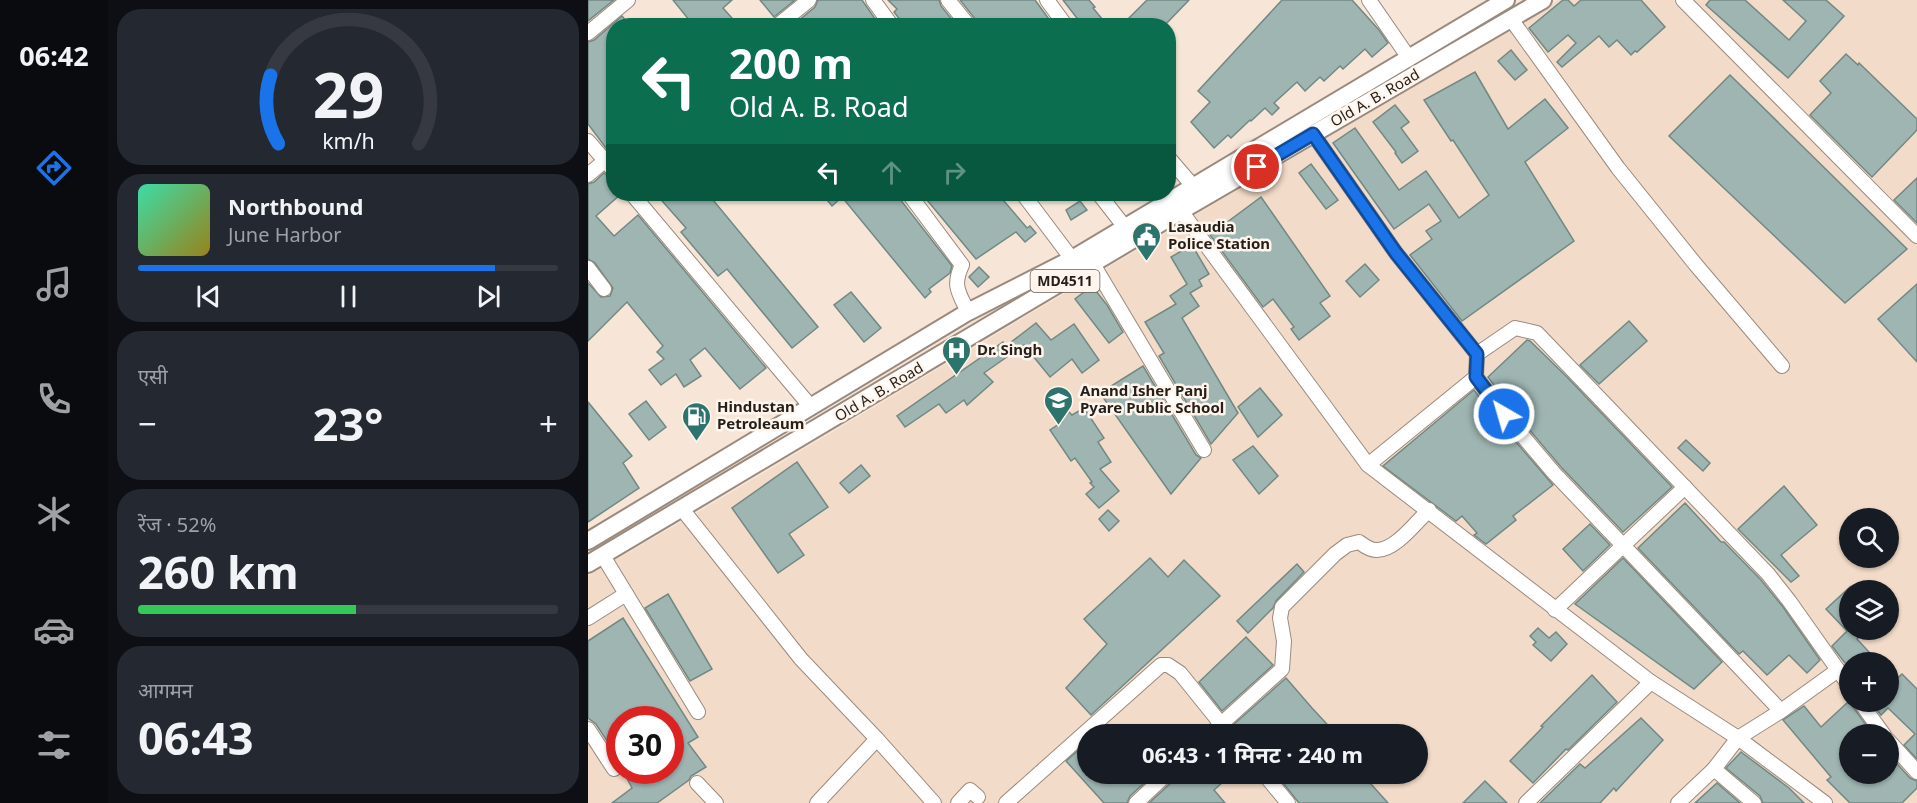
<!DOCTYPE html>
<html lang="hi">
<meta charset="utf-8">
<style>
body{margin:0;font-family:"Noto Sans","Noto Sans Devanagari",sans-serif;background:#242831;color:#f1f3f6;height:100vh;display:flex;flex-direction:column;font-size:22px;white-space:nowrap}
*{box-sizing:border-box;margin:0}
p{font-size:20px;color:#9ea1a6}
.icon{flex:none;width:33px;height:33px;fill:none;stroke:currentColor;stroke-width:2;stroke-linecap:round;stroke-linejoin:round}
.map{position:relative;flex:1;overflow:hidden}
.sheet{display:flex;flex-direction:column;gap:9px;padding:9px;background:#0d0f14;width:480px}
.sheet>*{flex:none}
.guide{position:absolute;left:18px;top:18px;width:570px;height:183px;border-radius:24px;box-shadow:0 2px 4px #0004;background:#0b6e4f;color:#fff;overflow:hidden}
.fabs{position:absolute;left:1251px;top:508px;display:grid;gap:12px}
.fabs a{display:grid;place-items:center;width:60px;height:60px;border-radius:50%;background:#171b24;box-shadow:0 2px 4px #0004;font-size:30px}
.speed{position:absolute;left:18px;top:706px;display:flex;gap:12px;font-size:30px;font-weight:700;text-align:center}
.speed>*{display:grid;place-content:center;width:78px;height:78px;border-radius:50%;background:#171b24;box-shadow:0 2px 4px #0004;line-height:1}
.speed .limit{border:9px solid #d22;background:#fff;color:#111}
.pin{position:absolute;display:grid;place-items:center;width:51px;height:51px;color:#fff;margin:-26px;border:3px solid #fff;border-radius:50%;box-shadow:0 2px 6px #0007}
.me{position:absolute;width:66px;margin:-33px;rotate:322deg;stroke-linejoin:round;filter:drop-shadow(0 0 4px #0008)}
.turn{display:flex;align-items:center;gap:21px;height:126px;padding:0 24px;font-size:27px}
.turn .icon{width:78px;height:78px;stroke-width:2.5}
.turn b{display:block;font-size:42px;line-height:51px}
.lanes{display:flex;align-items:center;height:57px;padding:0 24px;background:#0003;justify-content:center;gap:30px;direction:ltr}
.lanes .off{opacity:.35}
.big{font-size:45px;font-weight:700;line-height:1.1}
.sheet .tile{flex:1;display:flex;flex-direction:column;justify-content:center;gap:9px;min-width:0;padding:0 21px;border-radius:24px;background:#242831}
.sheet .dial{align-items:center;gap:0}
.dial svg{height:156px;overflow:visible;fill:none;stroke:#363941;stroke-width:7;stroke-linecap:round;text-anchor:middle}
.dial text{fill:#f1f3f6;stroke:none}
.song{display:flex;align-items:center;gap:18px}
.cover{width:72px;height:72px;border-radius:9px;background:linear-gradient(135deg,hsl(160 70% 55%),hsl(50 70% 35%))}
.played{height:6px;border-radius:3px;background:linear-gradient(90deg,#1a73e8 85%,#363941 85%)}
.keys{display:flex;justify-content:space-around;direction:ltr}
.heat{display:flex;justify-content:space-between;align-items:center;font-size:33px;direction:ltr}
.charge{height:9px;border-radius:4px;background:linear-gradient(90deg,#34c759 52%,#363941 0)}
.trip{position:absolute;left:489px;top:724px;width:351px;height:60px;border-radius:30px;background:#171b24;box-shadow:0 2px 4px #0004;font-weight:700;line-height:60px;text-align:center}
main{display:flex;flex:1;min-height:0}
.menu{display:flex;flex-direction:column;width:108px;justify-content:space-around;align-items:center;background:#090b0e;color:#9ea1a6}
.menu .icon{width:42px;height:42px}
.menu .on{color:#1a73e8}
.menu b{font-size:27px;color:#f1f3f6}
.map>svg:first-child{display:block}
.built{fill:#f2dbc8;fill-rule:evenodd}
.building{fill:#9eb5b1;stroke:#718884;stroke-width:1.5}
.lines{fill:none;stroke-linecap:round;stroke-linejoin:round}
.minor-casing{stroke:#9a8a7e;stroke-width:16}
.major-casing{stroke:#9a8a7e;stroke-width:20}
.minor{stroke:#fff;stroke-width:14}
.major{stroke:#fff;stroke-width:16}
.route-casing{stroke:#114b97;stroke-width:15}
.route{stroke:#1a73e8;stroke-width:10}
.labels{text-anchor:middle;stroke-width:5;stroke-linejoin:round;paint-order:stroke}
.shield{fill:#fff5ec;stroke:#665f59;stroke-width:1.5}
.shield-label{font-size:14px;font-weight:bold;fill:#251f1a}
.street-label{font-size:15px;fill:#251f1a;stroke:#fff5ec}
.poi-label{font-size:15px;font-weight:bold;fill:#251f1a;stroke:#fff5ec;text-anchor:start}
</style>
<main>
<nav class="menu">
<b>06:42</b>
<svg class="icon on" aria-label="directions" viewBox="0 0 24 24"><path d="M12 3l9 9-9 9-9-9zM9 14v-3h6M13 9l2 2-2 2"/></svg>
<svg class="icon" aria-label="music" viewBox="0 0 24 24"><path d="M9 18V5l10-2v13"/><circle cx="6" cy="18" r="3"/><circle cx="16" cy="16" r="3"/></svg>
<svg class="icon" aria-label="phone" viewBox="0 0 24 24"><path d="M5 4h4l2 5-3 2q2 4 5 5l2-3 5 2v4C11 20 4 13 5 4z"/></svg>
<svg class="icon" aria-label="climate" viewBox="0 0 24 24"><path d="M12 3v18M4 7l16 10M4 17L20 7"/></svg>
<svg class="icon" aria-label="car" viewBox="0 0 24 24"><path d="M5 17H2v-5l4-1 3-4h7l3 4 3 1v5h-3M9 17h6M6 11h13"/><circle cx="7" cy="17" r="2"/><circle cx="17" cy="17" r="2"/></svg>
<svg class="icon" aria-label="filters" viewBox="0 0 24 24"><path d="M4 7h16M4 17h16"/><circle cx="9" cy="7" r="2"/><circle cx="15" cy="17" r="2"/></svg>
</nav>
<section class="sheet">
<div class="tile dial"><svg viewBox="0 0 100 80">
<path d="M14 69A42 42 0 1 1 86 69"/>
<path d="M14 69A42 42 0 0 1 10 34" stroke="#1a73e8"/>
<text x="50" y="56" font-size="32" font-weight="700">29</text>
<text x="50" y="72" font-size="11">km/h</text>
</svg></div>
<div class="tile">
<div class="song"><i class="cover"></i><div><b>Northbound</b><p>June Harbor</p></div></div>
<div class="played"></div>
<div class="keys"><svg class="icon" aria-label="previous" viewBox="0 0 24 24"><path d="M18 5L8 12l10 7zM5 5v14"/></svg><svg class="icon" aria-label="pause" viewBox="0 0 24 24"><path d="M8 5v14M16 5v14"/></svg><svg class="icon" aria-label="next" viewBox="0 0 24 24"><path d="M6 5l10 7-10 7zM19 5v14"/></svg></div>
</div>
<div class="tile"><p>एसी</p>
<div class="heat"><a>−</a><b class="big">23°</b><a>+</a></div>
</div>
<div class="tile"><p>रेंज · 52%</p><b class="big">260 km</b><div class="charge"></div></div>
<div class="tile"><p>आगमन</p><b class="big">06:43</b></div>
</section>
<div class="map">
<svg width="1329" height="803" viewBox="0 0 1329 803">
<rect width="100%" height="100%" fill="#f7e6d8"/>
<!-- built -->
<path class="built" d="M971 0H1329V803H0V576L112 511 896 43ZM1262 519H1300V558H1262ZM1262 591H1300V630H1262ZM1262 663H1300V702H1262ZM32 720H82V771H32ZM500 735H830V774H500ZM1262 735H1300V774H1262Z"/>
<!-- building -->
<g class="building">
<path d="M0 0H26L0 21Z"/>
<path d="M85 0H144L135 8 151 26H106Z"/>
<path d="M172 0H207L186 17Z"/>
<path d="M230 0H274L292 26H204L227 7Z"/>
<path d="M300 0H351L353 6 369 26H317L306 12 309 9Z"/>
<path d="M372 0H447L466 26H390L388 20Z"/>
<path d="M475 0H501L507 7 505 8 520 26H495Z"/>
<path d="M559 0H601L576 26H547L540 19Z"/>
<path d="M694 0H764L791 30 800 43 784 57 777 49 755 69 752 66 736 81 732 77 717 91 709 82 686 103 691 108 684 115 677 108 663 121 662 120 643 138 640 135 626 148 603 122 622 102 610 91Z"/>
<path d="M975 0H980L986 6 993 0H1053L1077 27 1049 52 1047 51 1043 55 1029 40 1021 47 1011 36 974 67 969 62 988 43 980 35 960 52 941 28Z"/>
<path d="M1122 0H1157L1201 40 1218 21 1195 0H1238L1256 16 1200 78 1118 5Z"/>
<path d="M34 16 42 26H26V144L18 148 0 124V42L6 40Z"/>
<path d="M923 50 939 70 927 80 910 61Z"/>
<path d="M1258 54 1270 65 1271 63 1329 119V130L1284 177 1222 115 1243 93 1232 81Z"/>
<path d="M887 72 920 129 957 99 980 128 937 162 986 241 874 321 822 255 844 239 838 231 853 221 841 204 806 229 745 143 767 128 811 190 838 171 871 218 901 195 865 140 863 141 836 100Z"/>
<path d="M1142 75 1319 249 1257 303 1081 136Z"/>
<path d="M807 105 821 122 813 128 830 151 814 163 807 153 808 152 785 122Z"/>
<path d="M723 164 750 200 738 209 711 173Z"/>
<path d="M16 173 26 181V194H33L8 216 26 236 50 215 178 368 152 389 117 348 102 360 113 376 96 387 88 374 73 385 61 370 76 359 69 352 75 346 39 302 0 341V283L13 297 22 296 25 288 7 263 0 259V184L6 182Z"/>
<path d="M1329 178V223L1306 200Z"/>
<path d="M68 194H133L125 200 230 327 204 348 139 269 130 276 93 232 98 228Z"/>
<path d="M234 194H308L364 266 362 273 341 289 343 292 337 298 254 197 244 206Z"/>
<path d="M334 194H410L439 228 442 226 448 233 437 242 428 232 388 259Z"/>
<path d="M673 197 742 296 732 303 742 316 711 340 703 329 706 327 685 299 675 307 622 235Z"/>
<path d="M492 201 499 210 483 220 478 210Z"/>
<path d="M604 245 621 274 611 280 614 286 602 293 611 306 594 318 650 413 623 444 571 356 576 353 557 322 588 304 582 296 599 284 583 257Z"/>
<path d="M777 264 791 280 772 297 758 281Z"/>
<path d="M391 267 401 277 390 287 381 277Z"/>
<path d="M1329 284V362L1290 319Z"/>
<path d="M504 286 519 305 535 332 521 343 487 299Z"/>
<path d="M263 292 293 328 276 342 246 305Z"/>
<path d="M1041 321 1059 341 1011 384 992 365Z"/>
<path d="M448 323 463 340 486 324 511 360 494 373 484 359 462 377 436 345 396 373 405 382 379 405 376 400 358 413 351 404 317 427 309 416 415 342 418 346Z"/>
<path d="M939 340 942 341 979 377 1084 487 1035 532 973 467 923 408 900 377Z"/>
<path d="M555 366 608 455 613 458 583 494 512 393Z"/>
<path d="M672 388 694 415 670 437 650 407Z"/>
<path d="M886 390 909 420 965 485 925 516 928 520 898 544 886 535 889 533 874 516 868 521 795 466Z"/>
<path d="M58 401 78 427 61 440 41 414Z"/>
<path d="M0 402 44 456 35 463 51 488 0 522Z"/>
<path d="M471 402 484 415 496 408 516 438 510 442 523 462 512 469 531 491 511 508 498 494 506 487 502 483 504 482 487 458 483 461 462 430 474 422 463 411Z"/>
<path d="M1098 440 1122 463 1115 471 1090 448Z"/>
<path d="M665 446 690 476 671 494 645 460Z"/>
<path d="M209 462 240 507 201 534 216 555 190 573 144 508Z"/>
<path d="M273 465 282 476 261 493 252 483Z"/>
<path d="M1196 486 1229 525 1193 555 1211 576 1203 582 1150 529Z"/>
<path d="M1097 503 1133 542H1136L1173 580 1195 607 1232 660 1219 673 1201 655 1179 675 1155 651 1151 654 1050 548Z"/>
<path d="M520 510 531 521 521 531 511 519Z"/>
<path d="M1002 524 1022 545 995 571 975 549Z"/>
<path d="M562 558 580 577 596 560 632 596 503 715 478 688 519 644 496 619Z"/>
<path d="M1035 558 1134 662 1106 689 987 604Z"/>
<path d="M709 564 716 572 688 601 685 608 660 633 649 621Z"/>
<path d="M1262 587V630H1278L1269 639 1291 663H1257L1244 646 1259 631 1238 609Z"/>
<path d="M80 594 124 669 102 681 57 608Z"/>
<path d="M35 618 110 737 100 743 118 767 103 776 101 780 69 803H24L44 788 35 771H82V720H32V761L8 724 0 718V641Z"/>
<path d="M950 628 961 638 968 632 979 644 963 661 945 645 948 642 942 636Z"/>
<path d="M658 637 685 665 634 711 611 682Z"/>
<path d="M1314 674 1329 689V759L1316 745 1327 734 1300 708 1293 715 1283 702H1300V687Z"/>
<path d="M1004 675 1029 702 980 750 978 749 945 783 922 761 955 727 953 726Z"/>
<path d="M698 678 724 708 749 735H653L645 725Z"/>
<path d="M1260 702H1263L1265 707 1285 735H1262V774H1300V754L1322 778 1329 781V788L1314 803H1262L1239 780 1243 777 1195 720 1216 706 1233 727Z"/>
<path d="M1053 718 1075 740 1028 791 1026 788 1012 803H952L992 764 997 768Z"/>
<path d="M518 726 527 735H508Z"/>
<path d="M500 742V774H562L564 776 542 796 539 803H516L478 761Z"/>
<path d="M1153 752 1201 788 1216 803H1175L1172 796 1138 768Z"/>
<path d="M588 774H644L626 790 637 803H561L585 781Z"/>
<path d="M688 774H774L800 803H711Z"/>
<path d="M897 781 919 803H875Z"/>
<path d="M1129 783 1152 803H1107Z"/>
</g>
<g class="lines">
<defs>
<g id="minor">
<path d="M285 0 304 26"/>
<path d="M360 0 381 26"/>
<path d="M459 0 478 26"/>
<path d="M781 0 821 58"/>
<path d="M1095 0 1329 236"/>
<path d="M923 19 1030 168 1108 265 1194 366"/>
<path d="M189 26 221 0"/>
<path d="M0 33 40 0"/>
<path d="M725 134 808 253 889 354 888 377 916 414 966 473 1193 711"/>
<path d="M0 141 26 171"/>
<path d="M580 157 605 186"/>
<path d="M0 175 26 153"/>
<path d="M44 194 223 407"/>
<path d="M321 194 374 265C364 286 371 293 380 312"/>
<path d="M435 194 484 259"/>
<path d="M511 194 536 226"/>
<path d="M593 211 780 465 1063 682 1150 738 1237 803"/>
<path d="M505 264 616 450"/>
<path d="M0 268 16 289"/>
<path d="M889 354 927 328 949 333 1180 574 1202 602 1262 687"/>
<path d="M780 465 888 377"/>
<path d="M94 509 213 659 289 739 346 803"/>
<path d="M15 556 110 712"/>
<path d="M967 610 1097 487"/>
<path d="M0 618 38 594"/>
<path d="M1272 702 1296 735"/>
<path d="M0 729 26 769"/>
<path d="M621 735 694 669 696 641 692 618 694 607 747 554 759 545 771 542C775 545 783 550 788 550 807 551 828 522 841 510"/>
<path d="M1300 740 1329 772"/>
<path d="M1126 769 1166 803"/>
<path d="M676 774 700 803"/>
<path d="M109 783 128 803"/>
<path d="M229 803 289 739"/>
<path d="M370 803 382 790 390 797"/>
<path d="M418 803 573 665H580L592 673 642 735"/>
<path d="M548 803 579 774"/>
<path d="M938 803 1063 682"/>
<path d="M1090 803 1126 769 1150 738 1193 711 1250 670"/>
</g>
<g id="major">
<path d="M0 541 380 312 484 259 918 0"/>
<path d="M0 564 593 211 955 0"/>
</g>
</defs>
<!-- minor casing -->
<use href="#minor" class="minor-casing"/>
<!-- major casing -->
<use href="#major" class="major-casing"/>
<!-- minor -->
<use href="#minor" class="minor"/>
<!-- major -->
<use href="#major" class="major"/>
</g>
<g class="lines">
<defs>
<path id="route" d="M669 167 725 134 808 253 889 354 888 377 916 414"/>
</defs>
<!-- route casing -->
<use href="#route" class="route-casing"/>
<!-- route -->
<use href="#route" class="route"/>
</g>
<!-- icons -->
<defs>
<symbol id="civic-pin" viewBox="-11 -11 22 30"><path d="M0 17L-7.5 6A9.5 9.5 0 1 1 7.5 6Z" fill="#2d746c" stroke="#fff5ec"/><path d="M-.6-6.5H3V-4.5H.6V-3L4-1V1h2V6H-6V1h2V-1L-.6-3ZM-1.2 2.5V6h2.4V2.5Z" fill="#fff"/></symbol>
<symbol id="hospital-pin" viewBox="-11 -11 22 30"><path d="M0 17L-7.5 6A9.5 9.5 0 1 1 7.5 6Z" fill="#2d746c" stroke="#fff5ec"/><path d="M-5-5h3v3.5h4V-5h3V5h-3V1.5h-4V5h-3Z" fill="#fff"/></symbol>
<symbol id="school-pin" viewBox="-11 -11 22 30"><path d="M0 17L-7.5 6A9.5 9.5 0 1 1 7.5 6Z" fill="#2d746c" stroke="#fff5ec"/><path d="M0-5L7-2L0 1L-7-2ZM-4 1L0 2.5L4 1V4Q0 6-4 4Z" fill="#fff"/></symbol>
<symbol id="fuel-pin" viewBox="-11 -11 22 30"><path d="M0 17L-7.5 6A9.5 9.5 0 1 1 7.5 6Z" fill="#2d746c" stroke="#fff5ec"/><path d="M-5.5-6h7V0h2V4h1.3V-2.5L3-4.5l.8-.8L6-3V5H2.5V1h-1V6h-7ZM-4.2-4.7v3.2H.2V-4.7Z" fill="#fff"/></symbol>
</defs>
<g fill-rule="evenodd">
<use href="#civic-pin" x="542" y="220" width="33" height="45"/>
<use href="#hospital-pin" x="352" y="334" width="33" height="45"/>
<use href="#school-pin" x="454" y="384" width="33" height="45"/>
<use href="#fuel-pin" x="92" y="400" width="33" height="45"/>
</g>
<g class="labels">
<!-- shield labels -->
<rect class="shield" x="442.5" y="270" width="69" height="22" rx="4.5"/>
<g class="shield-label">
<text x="477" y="286">MD4511</text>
</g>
<!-- street labels -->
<g class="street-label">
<text transform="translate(787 98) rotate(-30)" y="5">Old A. B. Road</text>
<text transform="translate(291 392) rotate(-31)" y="5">Old A. B. Road</text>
</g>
<!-- poi labels -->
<g class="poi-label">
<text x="580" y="232">Lasaudia<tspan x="580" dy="17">Police Station</tspan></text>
<text x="389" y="355">Dr. Singh</text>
<text x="492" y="396">Anand Isher Panj<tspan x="492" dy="17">Pyare Public School</tspan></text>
<text x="129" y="412">Hindustan<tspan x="129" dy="17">Petroleaum</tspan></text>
</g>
</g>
</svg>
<div class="fabs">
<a><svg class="icon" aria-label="search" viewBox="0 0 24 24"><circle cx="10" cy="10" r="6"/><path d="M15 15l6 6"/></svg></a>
<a><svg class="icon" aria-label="layers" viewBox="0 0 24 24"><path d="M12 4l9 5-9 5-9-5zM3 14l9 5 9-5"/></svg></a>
<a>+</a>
<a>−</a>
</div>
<div class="speed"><div class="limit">30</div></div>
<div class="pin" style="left:669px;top:167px;background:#d93025"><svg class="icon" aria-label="arrive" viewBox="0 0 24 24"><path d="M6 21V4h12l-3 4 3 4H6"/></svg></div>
<svg class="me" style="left:916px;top:414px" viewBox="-20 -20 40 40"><circle r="17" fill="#1a73e8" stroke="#fff" stroke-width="3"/><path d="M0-11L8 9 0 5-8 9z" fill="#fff"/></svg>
<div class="trip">06:43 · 1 मिनट · 240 m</div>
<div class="guide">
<div class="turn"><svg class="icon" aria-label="left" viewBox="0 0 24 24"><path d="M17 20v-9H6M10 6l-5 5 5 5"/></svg><div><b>200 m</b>Old A. B. Road</div></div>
<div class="lanes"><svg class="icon" aria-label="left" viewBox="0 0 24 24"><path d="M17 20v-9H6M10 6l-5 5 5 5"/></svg><svg class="icon off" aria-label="ahead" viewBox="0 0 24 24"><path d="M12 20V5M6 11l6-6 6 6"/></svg><svg class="icon off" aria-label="right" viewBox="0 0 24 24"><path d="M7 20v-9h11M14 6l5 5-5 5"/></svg></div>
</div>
</div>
</main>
